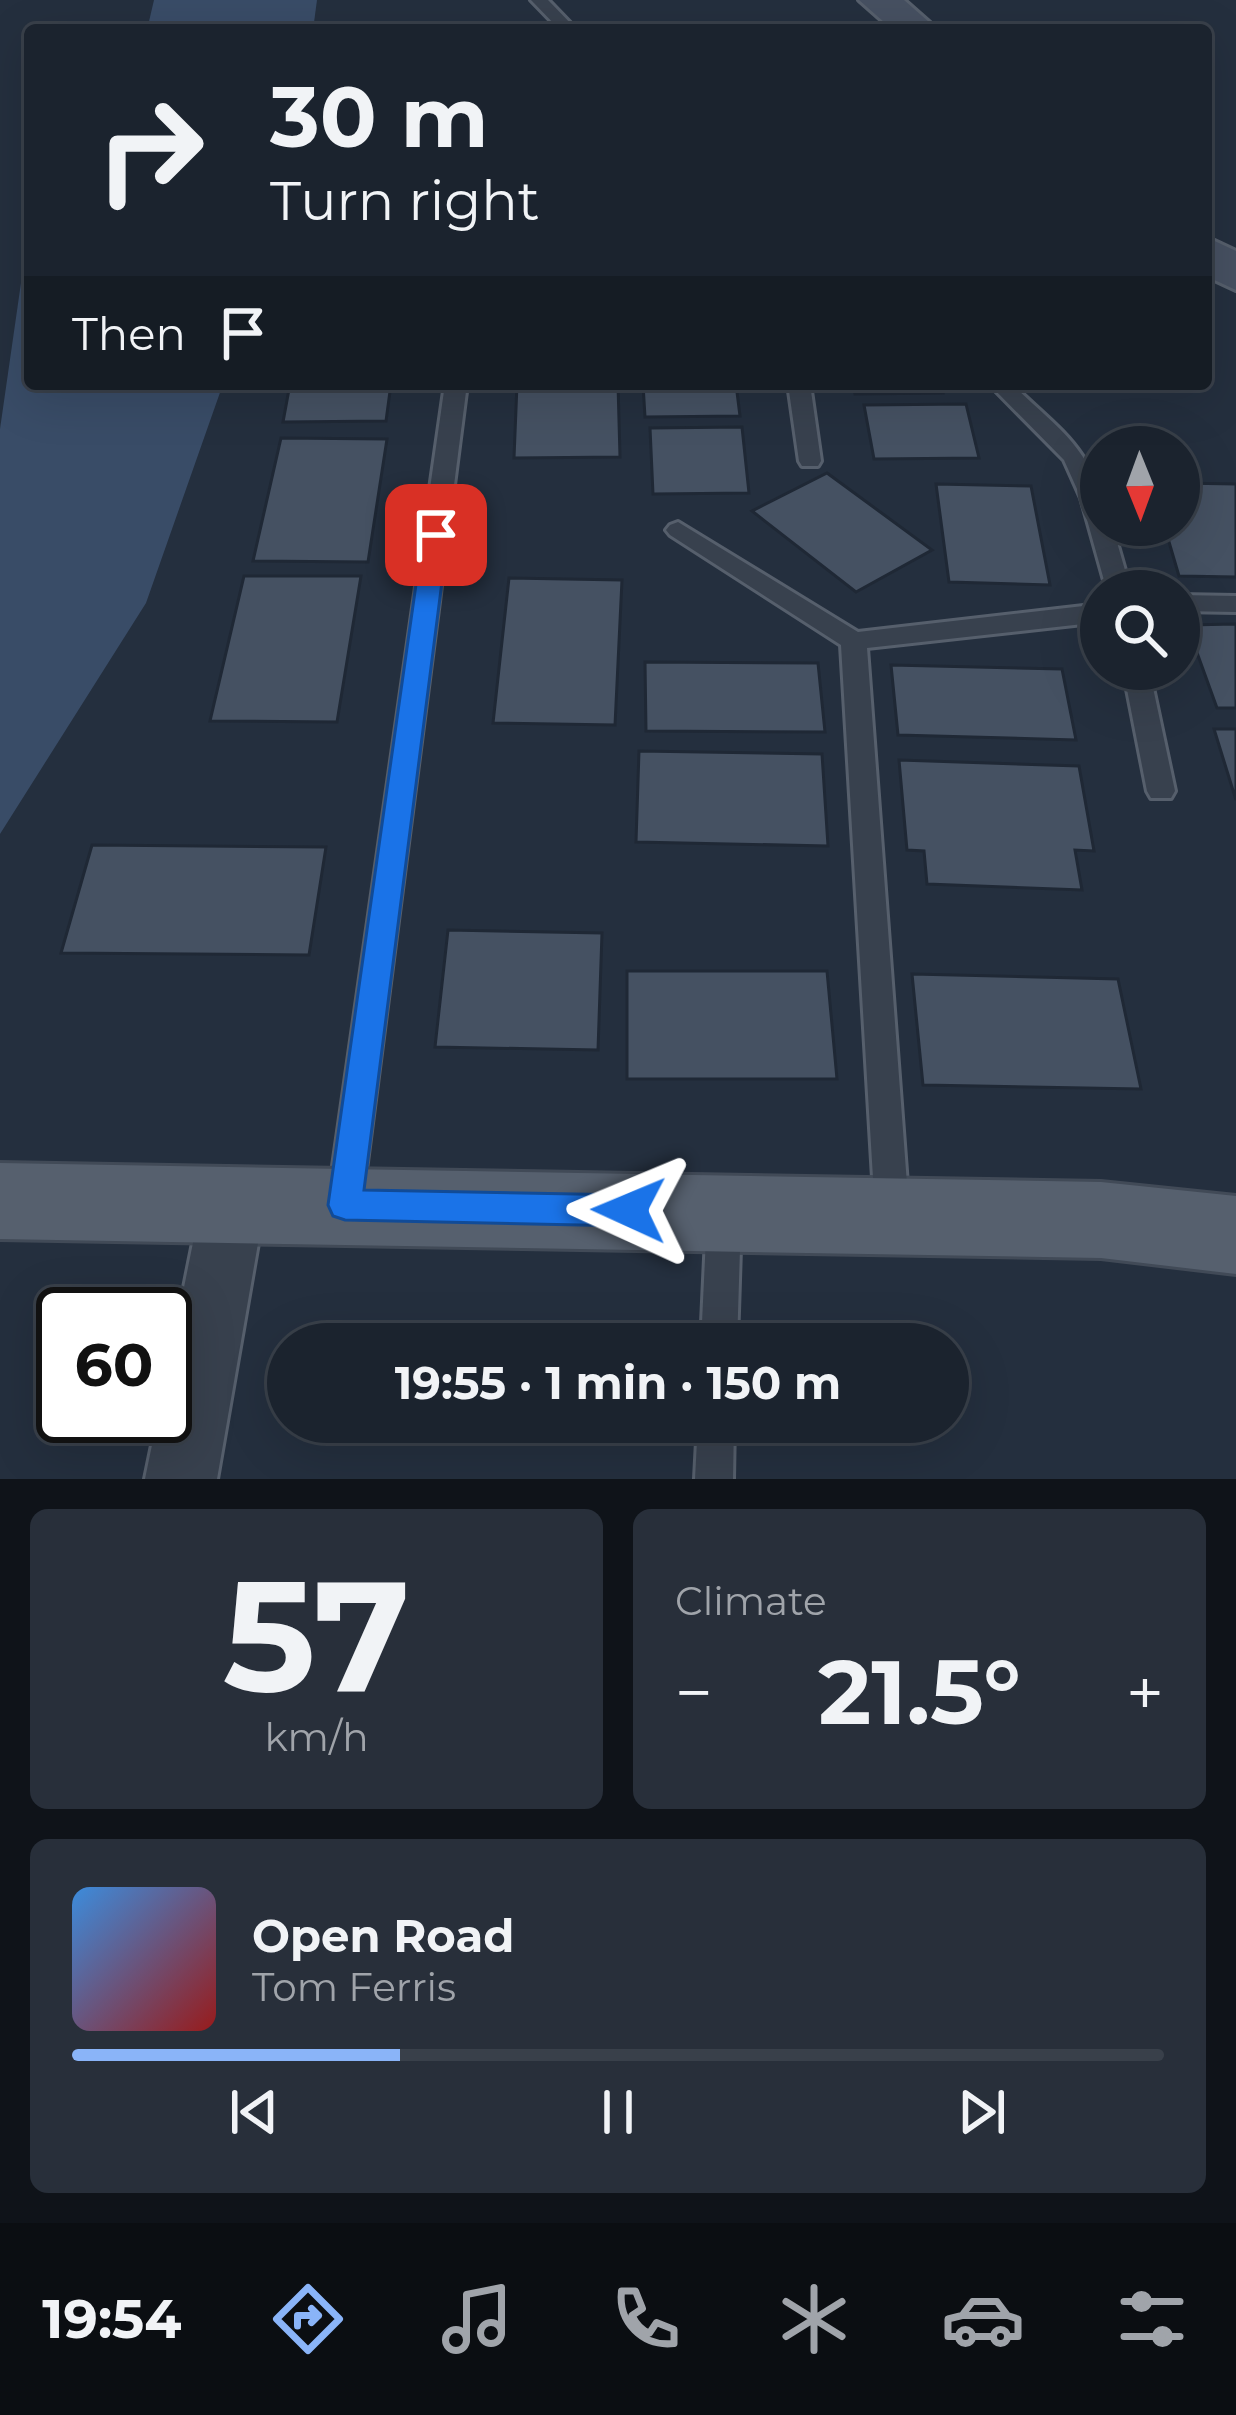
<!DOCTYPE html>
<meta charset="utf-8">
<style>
body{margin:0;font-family:Montserrat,sans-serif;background:#282f3a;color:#f1f3f6;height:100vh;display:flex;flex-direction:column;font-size:45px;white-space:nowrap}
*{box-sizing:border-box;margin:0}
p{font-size:39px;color:#a0a4aa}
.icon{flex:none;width:66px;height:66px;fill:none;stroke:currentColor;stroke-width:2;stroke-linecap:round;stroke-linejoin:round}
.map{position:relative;height:1479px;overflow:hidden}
.side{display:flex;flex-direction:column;gap:30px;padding:30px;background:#0f1319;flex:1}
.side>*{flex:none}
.top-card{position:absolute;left:24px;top:24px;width:1188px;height:366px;border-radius:12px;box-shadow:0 12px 48px #0002,0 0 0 3px #39404a;background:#1b232e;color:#f1f3f6;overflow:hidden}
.needle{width:78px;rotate:179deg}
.controls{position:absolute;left:1080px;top:426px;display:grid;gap:24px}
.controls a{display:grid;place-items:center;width:120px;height:120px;border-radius:50%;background:#1b232e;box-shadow:0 12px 48px #0002,0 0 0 3px #39404a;font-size:60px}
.speed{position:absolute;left:36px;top:1287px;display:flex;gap:24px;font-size:60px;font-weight:700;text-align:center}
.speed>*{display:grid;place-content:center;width:156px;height:156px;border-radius:50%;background:#1b232e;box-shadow:0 12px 48px #0002,0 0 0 3px #39404a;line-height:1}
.speed .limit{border:6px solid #111;border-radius:18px;background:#fff;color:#111}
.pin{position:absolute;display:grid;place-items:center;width:102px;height:102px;color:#fff;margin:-51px;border-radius:24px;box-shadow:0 6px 18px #0006}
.me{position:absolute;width:132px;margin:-66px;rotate:271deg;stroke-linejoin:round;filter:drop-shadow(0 0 9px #0008)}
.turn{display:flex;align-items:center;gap:42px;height:252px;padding:0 48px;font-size:54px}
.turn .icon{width:156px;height:156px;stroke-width:2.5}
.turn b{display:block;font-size:84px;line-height:102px}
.then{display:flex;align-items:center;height:114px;padding:0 48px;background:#0003;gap:24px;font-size:45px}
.big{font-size:90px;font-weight:700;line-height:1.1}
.side .tile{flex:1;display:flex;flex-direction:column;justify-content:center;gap:18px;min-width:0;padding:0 42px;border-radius:18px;background:#282f3a}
.side .dial{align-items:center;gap:0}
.dial b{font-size:156px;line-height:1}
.song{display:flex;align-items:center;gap:36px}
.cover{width:144px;height:144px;border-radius:18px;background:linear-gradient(135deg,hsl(210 70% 55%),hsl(0 70% 35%))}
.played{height:12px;border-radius:6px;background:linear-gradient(90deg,#8ab4f8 30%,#39404a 30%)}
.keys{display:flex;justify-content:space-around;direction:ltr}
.heat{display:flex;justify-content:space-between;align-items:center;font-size:66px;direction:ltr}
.side .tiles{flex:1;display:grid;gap:30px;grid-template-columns:1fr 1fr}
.tile:last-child{grid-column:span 2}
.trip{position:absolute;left:267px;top:1323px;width:702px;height:120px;border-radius:60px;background:#1b232e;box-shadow:0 12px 48px #0002,0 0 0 3px #39404a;font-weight:700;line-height:120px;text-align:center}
.menu{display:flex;height:192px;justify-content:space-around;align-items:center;background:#0b0e12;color:#a0a4aa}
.menu .icon{width:84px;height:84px}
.menu .on{color:#8ab4f8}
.menu b{font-size:54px;color:#f1f3f6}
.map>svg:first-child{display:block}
.water{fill:#394c67}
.building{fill:#455162;stroke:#1f2835;stroke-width:3}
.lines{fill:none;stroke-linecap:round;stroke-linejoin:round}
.service-casing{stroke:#565f6c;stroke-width:6}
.minor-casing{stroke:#565f6c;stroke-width:6}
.secondary-casing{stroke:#565f6c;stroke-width:6}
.primary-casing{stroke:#414a57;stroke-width:6}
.service{fill:#38414e;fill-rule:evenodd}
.minor{fill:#38414e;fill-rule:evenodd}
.secondary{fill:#465061;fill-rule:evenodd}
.primary{fill:#56606e;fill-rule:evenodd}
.route{fill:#1a73e8;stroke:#114b97;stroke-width:3}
</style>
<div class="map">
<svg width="1236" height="1479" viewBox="0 0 1236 1479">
<rect width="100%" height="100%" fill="#242f3e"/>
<!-- water -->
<g class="water">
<path d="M154 0H317L313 30H147Z"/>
<path d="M30 252V384H223L146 603 0 834V429L24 262Z"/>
</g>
<!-- building -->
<g class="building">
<path d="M290 384H391L386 421 283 422Z"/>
<path d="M517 384H618L620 457 514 458Z"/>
<path d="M643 384H736L740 416 645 417Z"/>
<path d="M853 384H941L943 393 855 394Z"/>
<path d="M966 404 979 458 874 459 864 405Z"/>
<path d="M742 427 749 493 653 494 650 428Z"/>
<path d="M281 438 387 439 368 562 253 561Z"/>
<path d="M827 473 932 550 856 592 752 511Z"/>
<path d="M1179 483 1236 484V577L1179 576 1164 525H1179Z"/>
<path d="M936 484 1031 486 1050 585 949 582Z"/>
<path d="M244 576H361L337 722 210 721Z"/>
<path d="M509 578 622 580 615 725 493 723Z"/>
<path d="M1236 624V708H1217L1187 625Z"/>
<path d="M645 662 818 663 825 732 646 731Z"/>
<path d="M891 665 1062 669 1076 740 898 735Z"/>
<path d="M1214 729H1236V800Z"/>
<path d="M639 751 822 754 828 846 636 842Z"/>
<path d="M899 760 1079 766 1094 851 1075 850 1082 890 927 884 924 851 907 850Z"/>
<path d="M92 845 326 847 309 955 61 953Z"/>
<path d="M448 930 602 933 598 1050 435 1047Z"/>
<path d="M627 971H827L837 1079H627Z"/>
<path d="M912 974 1118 979 1141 1089 923 1085Z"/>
</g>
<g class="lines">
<defs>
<g id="service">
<path d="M531 0H548L577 30H560Z"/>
<path d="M445 384H467L362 1201 357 1212 345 1216 333 1212 328 1201Z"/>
<path d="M788 384H810L821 461 818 466H802L799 461Z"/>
<path d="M989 384H1012C1060 431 1101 453 1101 525H1112L1131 591H1107L1081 498 1064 460Z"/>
<path d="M678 522 858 632 1101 604V622L867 648 909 1211 904 1222 892 1227 880 1222 875 1211 841 645 670 535 666 530 670 525Z"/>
<path d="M1179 595 1236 596V612L1179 611Z"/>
<path d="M1123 669H1149L1175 791 1171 798H1151L1147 791Z"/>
<path d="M724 1200 736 1205 741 1216 737 1344H701L707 1216 712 1205Z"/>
<path d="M698 1422H734L733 1479H695Z"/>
</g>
<path id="minor" d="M233 1174 256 1182 265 1203 217 1479H145L158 1416H165V1382L201 1203 210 1182Z"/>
<g id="secondary">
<path d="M859 0H904L938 30H893Z"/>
<path d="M1206 237 1236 251V290L1206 276Z"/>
</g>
<path id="primary" d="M0 1163 1101 1182 1236 1196V1274L1101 1258 0 1239Z"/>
</defs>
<!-- service casing -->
<use href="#service" class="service-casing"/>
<!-- minor casing -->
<use href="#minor" class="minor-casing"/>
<!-- secondary casing -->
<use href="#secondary" class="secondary-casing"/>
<!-- primary casing -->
<use href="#primary" class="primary-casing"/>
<!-- service -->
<use href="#service" class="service"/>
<!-- minor -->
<use href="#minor" class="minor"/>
<!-- secondary -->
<use href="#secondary" class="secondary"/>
<!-- primary -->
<use href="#primary" class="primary"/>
</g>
<!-- route -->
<path class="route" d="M436 527 448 535 364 1190 629 1195 641 1199 646 1210 641 1222 629 1226 345 1220 333 1216 328 1205 423 535Z"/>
</svg>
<div class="controls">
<a><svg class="needle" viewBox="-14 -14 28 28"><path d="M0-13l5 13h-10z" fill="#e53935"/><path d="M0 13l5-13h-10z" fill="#a0a4aa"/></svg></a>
<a><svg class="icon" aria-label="search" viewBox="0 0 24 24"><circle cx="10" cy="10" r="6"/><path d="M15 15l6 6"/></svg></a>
</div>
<div class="speed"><div class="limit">60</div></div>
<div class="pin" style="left:436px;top:535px;background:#d93025"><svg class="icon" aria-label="arrive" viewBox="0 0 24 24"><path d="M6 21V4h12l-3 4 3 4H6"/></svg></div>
<svg class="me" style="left:629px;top:1210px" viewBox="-20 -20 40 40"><path d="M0-17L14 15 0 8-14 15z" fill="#1a73e8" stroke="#fff" stroke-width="4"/></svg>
<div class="trip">19:55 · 1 min · 150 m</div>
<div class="top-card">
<div class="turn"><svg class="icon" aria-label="right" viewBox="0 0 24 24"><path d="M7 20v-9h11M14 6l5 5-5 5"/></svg><div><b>30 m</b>Turn right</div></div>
<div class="then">Then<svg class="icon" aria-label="arrive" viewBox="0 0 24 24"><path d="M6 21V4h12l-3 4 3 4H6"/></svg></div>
</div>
</div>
<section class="side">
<div class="tiles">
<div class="tile dial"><b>57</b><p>km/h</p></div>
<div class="tile"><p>Climate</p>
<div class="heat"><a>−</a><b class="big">21.5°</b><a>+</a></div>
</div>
<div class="tile">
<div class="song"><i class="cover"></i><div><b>Open Road</b><p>Tom Ferris</p></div></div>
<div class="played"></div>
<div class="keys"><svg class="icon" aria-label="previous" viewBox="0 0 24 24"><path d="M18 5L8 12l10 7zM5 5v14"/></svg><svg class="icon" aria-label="pause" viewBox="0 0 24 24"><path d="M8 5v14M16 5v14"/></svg><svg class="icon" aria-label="next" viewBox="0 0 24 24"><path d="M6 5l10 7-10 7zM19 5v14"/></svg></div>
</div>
</div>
</section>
<nav class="menu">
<b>19:54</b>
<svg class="icon on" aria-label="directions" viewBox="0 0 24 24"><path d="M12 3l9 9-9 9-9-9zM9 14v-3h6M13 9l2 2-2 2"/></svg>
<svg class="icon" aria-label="music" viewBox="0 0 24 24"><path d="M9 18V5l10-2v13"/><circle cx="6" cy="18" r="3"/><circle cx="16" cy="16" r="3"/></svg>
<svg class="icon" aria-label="phone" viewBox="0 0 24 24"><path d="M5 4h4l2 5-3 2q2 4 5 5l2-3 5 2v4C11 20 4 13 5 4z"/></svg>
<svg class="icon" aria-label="climate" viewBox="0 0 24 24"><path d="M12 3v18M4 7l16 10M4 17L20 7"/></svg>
<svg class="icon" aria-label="car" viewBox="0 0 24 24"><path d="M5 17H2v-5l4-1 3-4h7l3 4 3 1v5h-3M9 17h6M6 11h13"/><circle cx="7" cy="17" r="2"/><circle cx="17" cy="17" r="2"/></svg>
<svg class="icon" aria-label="filters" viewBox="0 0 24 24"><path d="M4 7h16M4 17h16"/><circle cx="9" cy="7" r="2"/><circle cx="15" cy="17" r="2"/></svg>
</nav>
